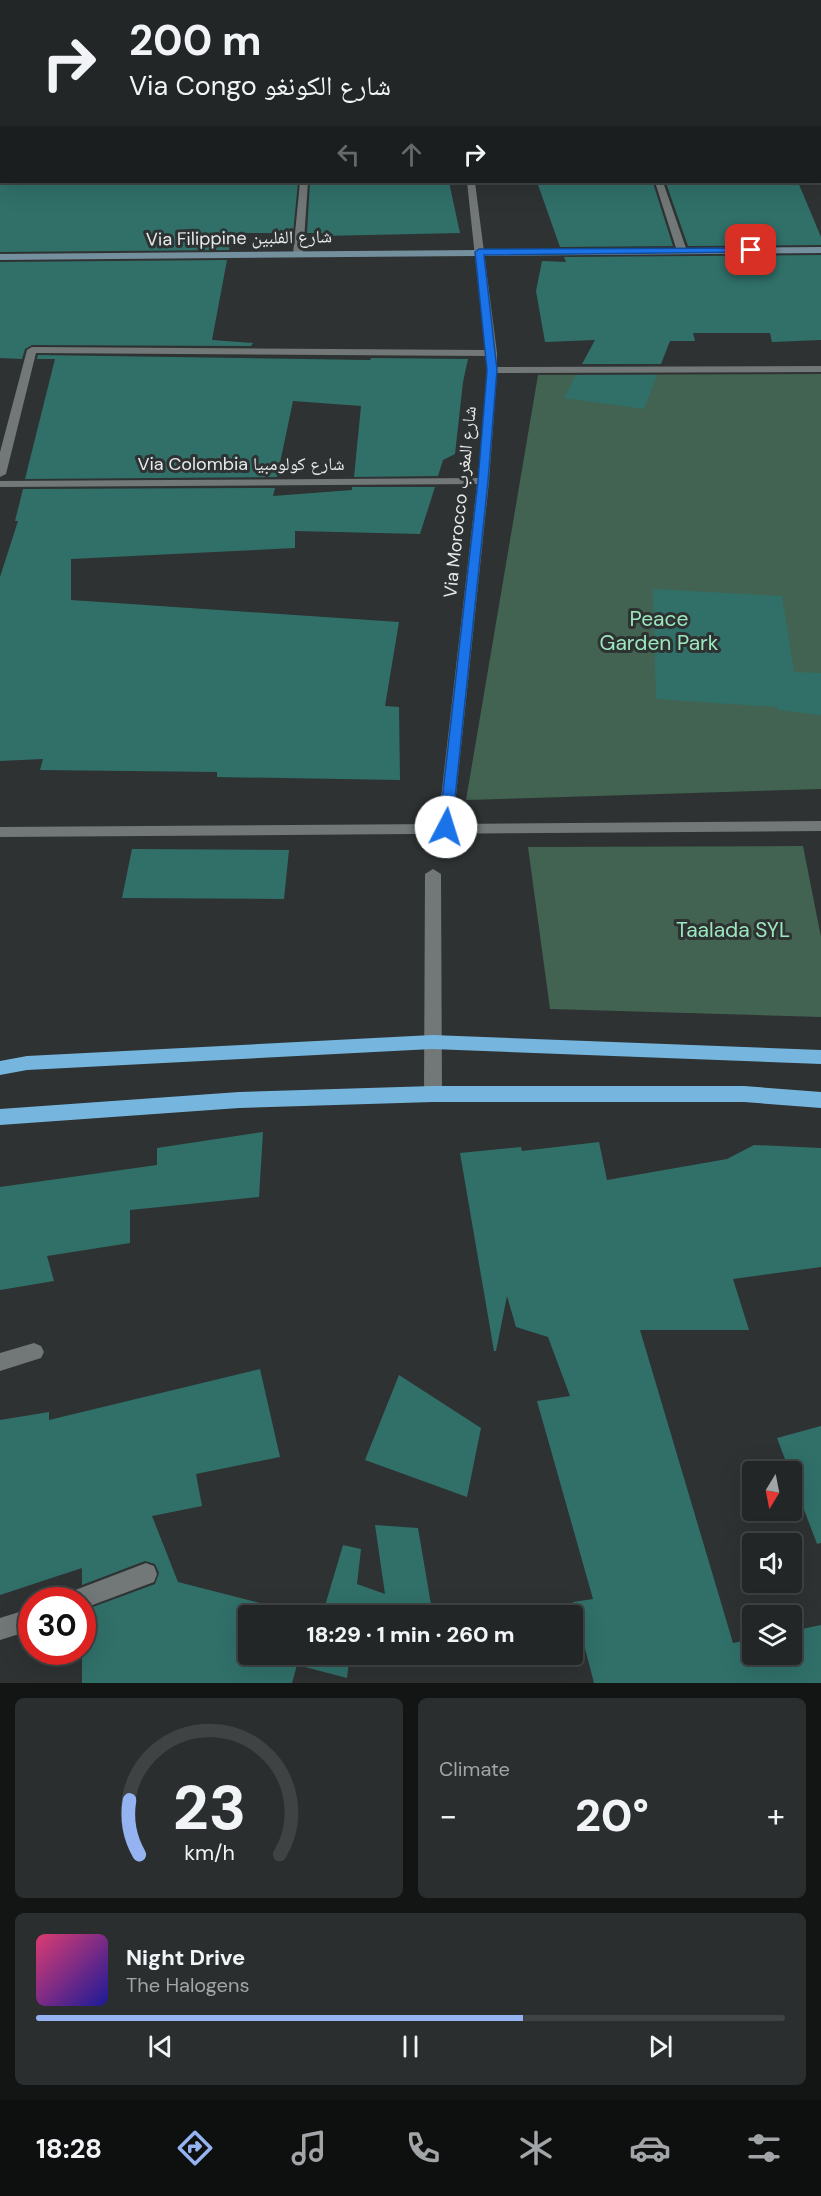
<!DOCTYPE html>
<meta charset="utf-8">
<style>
body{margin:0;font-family:"DM Sans","Noto Naskh Arabic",sans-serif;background:#2a2e2e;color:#f1f3f6;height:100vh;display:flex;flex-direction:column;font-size:22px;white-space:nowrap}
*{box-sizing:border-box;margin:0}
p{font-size:20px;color:#a2a5a7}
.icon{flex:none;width:33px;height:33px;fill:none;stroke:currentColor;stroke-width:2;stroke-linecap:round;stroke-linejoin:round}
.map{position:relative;height:1683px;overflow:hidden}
.sheet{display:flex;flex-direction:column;gap:15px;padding:15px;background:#131515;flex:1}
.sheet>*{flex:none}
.hud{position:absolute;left:0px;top:0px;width:822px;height:183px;box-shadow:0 6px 24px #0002,0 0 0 2px #3f4343;background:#222626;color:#f1f3f6;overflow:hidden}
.needle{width:39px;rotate:190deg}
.buttons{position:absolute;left:742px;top:1461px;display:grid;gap:12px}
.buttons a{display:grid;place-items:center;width:60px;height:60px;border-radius:6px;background:#222626;box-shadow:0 6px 24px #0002,0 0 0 2px #3f4343;font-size:30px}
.speed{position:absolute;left:18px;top:1587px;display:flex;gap:12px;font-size:30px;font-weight:700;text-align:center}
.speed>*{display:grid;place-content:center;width:78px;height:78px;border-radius:50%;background:#222626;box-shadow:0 6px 24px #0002,0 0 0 2px #3f4343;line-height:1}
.speed .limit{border:9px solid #d22;background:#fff;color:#111}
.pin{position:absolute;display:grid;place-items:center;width:51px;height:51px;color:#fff;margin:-26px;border-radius:12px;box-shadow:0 3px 9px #0006}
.me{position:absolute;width:66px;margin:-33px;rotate:5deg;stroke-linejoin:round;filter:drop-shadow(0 0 4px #0008)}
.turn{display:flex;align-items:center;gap:21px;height:126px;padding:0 30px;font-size:27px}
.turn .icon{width:78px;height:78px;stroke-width:2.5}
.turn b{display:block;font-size:42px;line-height:51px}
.lanes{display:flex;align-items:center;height:57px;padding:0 30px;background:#0003;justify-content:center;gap:30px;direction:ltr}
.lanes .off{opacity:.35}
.big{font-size:45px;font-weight:800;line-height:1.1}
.sheet .widget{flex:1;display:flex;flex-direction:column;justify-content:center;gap:9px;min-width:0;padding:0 21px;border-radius:9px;background:#2a2e2e}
.sheet .dial{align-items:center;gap:0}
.dial svg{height:156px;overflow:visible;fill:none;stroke:#3f4343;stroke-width:7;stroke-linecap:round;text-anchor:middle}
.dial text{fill:#f1f3f6;stroke:none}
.song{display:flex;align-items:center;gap:18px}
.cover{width:72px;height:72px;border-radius:9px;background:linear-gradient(135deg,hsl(340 70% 55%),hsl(240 70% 35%))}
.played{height:6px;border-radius:3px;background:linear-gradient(90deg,#95b2f1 65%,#3f4343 65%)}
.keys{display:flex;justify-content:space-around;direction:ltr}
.heat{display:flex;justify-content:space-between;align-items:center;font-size:33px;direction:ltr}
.sheet .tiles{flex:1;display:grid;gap:15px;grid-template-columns:1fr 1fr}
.widget:last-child{grid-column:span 2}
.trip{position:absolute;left:238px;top:1605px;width:345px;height:60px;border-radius:6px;background:#222626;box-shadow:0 6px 24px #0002,0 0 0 2px #3f4343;font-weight:800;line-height:60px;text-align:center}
.menu{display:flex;height:96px;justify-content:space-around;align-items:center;background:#0e0f0f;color:#a2a5a7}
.menu .icon{width:42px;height:42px}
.menu .on{color:#95b2f1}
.menu b{font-size:27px;color:#f1f3f6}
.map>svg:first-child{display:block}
.green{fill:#426351}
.building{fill:#307069}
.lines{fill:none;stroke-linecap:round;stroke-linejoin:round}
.minor{fill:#727778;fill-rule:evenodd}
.secondary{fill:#748f9e;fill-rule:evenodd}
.trunk{fill:#76b6de;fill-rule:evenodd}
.route{fill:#1a73e8;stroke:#114b97;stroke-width:1.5}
.labels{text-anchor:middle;stroke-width:6;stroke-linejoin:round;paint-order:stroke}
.far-street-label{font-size:18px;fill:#e7e9ea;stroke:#2e3232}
.park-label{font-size:21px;fill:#9be8be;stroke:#2e3232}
</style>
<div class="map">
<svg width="821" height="1683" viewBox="0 0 821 1683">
<rect width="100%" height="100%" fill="#2e3232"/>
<!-- green -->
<g class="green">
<path d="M821 374V789L466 800 538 375Z"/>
<path d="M803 846 821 937V1017L550 1009 528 847Z"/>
</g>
<!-- building -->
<g class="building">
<path d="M0 182H298L293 233H232L229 250 0 252Z"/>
<path d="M310 182H449L460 233 323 236 322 233H307Z"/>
<path d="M537 182 653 183 673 246 560 247Z"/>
<path d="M753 182H798L821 237V245L688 246 666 183 753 184Z"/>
<path d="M821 255V340L772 342 770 333H693L695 341H670L661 364H582L595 340 545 342 536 291 542 261 566 262 564 257Z"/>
<path d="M227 260 212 340 253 343 251 346 32 345 25 349 22 359 0 358V262Z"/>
<path d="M38 355 370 360 371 358 468 359 463 382 455 454 443 460 438 476 354 477 361 406 293 401 277 477 25 479 55 359H37Z"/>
<path d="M576 375H657L644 409 564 398Z"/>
<path d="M352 487H435L420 534 295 531V548L71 559V600L399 622 385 706 399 707 400 780 217 777V772L40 770 43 759 0 761V577L18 521H15L23 489 275 488 273 496 352 490Z"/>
<path d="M653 589 782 596 794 672 821 673V715L778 710 777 707 656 699Z"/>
<path d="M132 849 289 850 284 899 122 898Z"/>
<path d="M263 1132 259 1197 130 1210V1243L47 1256 54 1281 0 1290V1187L157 1165V1148Z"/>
<path d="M599 1142 607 1180 727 1159 754 1145 821 1148V1267L733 1279 749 1330H640L733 1643 753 1639V1654H792V1631L821 1625V1683H594L573 1602 593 1599 537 1401 570 1396 548 1337 516 1327 507 1296 496 1351H494L460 1153 521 1147 522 1151Z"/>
<path d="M260 1369 280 1457 196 1474 202 1506 152 1516 178 1582 310 1616H249V1654H350L347 1678 297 1665 292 1683H82V1611L155 1584 159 1573 155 1564 145 1561 82 1585V1568L0 1595V1420L49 1412V1420Z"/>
<path d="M399 1375 481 1428 467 1497 365 1460Z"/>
<path d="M821 1426V1543L817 1544 777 1438Z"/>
<path d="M375 1525 418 1528 433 1616H322L343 1545 361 1549 357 1584 385 1594Z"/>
</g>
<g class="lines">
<!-- minor -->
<g class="minor">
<path d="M26 0H35L24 2Z"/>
<rect x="130" y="0" width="6" height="2"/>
<rect x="449" y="0" width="6" height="2"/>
<path d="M0 22H2L0 28Z"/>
<rect x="0" y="91" width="2" height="4"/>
<rect x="0" y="130" width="2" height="4"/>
<rect x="820" y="160" width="1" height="6"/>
<path d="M300 182H308L303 254 298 257 293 254Z"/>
<path d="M467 182H475L497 353V367L821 366V372L497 373 489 481 453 824 821 821V831L0 837V827L438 824 477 484 0 487V481L478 478 487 370 485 356 36 353 6 474 0 477V452L27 350 32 347 485 350Z"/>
<path d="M655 182H663L687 251 685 253 677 251Z"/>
<path d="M433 869 441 874 442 1094 439 1099 433 1101 427 1099 424 1094 425 874Z"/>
<path d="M34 1343 41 1346 44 1352 41 1358 0 1371V1353Z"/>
<path d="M146 1563 154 1566 157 1574 154 1582 82 1609V1600H67L70 1592Z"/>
<path d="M32 1608V1630L0 1640V1618Z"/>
</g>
<!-- secondary -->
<path class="secondary" d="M821 247V253L0 260V254Z"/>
<!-- trunk -->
<g class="trunk">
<path d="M432 1035 821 1050V1064L432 1049 27 1070 0 1075V1061L27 1056Z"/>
<path d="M433 1086H744L821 1092V1108L744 1102H433L239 1108 0 1125V1109L239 1092Z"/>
</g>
</g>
<!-- route -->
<path class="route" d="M751 248 754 252 484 255 497 370 488 481 452 827 450 830H441L439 827 478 481 487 370 475 252 479 249Z"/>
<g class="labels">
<!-- far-street labels -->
<g class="far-street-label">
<text transform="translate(239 238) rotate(-1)" y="6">Via Filippine شارع الفلبين</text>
<text x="241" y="470">Via Colombia شارع كولومبيا</text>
<text transform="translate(460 502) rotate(-84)" y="6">Via Morocco شارع المغرب</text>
</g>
<!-- park labels -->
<g class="park-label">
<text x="659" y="626">Peace<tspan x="659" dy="24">Garden Park</tspan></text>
<text x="733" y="937">Taalada SYL</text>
</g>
</g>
</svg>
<div class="buttons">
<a><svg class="needle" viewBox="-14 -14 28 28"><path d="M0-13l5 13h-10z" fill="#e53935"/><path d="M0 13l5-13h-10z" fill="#a2a5a7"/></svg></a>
<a><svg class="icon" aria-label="sound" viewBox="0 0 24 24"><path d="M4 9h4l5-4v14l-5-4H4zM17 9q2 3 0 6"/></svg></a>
<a><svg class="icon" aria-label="layers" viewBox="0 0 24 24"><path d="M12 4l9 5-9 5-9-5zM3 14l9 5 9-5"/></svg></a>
</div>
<div class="speed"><div class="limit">30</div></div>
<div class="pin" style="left:751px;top:250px;background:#d93025"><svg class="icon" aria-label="arrive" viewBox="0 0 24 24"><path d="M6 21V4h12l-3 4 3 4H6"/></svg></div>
<svg class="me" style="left:446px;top:827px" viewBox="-20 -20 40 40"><circle r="19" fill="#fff"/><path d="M0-13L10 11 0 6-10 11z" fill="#1a73e8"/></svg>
<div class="trip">18:29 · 1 min · 260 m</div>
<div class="hud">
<div class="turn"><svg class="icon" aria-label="right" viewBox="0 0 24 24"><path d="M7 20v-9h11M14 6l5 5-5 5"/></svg><div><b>200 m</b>Via Congo شارع الكونغو</div></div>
<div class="lanes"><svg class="icon off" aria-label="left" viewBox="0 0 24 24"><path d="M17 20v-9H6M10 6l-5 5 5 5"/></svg><svg class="icon off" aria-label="ahead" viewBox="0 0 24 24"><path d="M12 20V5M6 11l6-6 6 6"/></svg><svg class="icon" aria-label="right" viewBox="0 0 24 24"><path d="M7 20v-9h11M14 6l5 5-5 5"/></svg></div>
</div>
</div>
<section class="sheet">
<div class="tiles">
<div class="widget dial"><svg viewBox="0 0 100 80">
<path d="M14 69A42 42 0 1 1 86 69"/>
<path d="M14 69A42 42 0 0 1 9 41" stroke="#95b2f1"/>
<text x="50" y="56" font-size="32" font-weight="700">23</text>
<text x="50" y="72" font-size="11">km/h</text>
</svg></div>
<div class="widget"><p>Climate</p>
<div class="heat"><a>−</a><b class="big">20°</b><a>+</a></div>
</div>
<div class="widget">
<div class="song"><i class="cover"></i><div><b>Night Drive</b><p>The Halogens</p></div></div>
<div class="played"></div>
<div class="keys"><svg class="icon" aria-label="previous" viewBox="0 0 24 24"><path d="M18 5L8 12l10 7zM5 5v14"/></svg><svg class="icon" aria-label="pause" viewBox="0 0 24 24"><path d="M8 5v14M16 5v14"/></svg><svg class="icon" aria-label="next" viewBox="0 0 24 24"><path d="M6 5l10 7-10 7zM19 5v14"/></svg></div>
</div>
</div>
</section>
<nav class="menu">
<b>18:28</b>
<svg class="icon on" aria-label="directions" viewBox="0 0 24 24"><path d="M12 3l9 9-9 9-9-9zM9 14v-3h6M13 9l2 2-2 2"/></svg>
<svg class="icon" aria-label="music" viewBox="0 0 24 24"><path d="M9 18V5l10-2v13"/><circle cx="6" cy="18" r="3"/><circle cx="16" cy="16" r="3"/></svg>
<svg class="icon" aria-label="phone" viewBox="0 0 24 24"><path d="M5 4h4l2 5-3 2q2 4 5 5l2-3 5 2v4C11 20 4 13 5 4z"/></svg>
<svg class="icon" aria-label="climate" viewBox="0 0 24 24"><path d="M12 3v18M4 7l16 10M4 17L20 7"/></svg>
<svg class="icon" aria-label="car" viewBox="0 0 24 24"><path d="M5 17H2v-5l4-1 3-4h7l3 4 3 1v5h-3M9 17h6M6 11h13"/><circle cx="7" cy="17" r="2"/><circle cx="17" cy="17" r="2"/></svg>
<svg class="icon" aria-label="filters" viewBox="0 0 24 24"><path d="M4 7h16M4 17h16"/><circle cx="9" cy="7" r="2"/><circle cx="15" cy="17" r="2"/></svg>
</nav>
